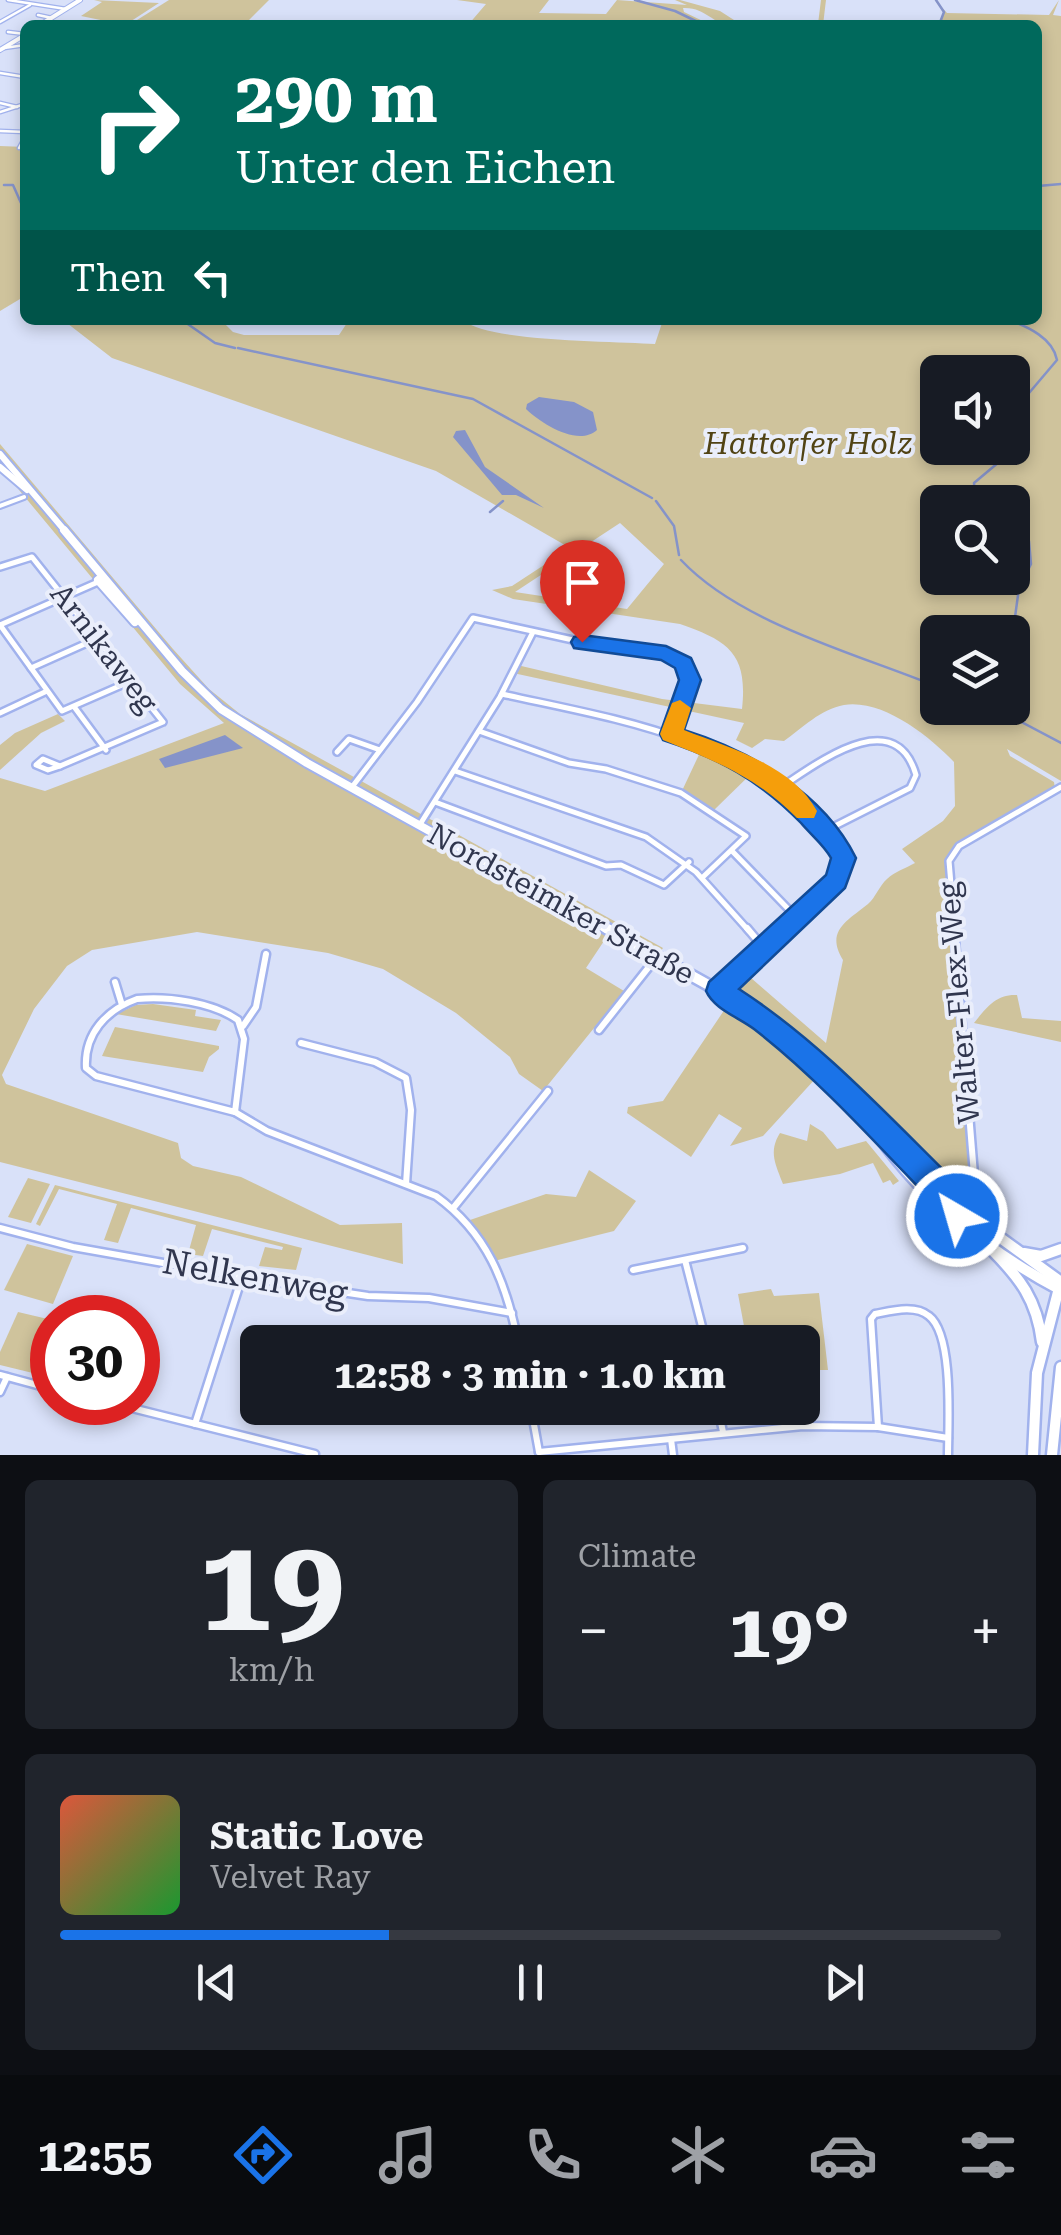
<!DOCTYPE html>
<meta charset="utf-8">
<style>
body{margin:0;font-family:"Roboto Serif",serif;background:#20242c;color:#f1f3f6;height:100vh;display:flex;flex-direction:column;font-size:38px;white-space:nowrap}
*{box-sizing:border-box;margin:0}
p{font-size:32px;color:#9ea1a6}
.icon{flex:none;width:55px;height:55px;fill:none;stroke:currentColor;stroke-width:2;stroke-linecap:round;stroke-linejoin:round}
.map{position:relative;height:1455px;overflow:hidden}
.panel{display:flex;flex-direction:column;gap:25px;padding:25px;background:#0d0f14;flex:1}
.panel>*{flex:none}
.banner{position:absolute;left:20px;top:20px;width:1022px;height:305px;border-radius:15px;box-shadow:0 5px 15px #0003;background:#00695c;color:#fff;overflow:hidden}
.controls{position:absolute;left:920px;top:355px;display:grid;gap:20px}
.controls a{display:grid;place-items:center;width:110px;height:110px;border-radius:15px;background:#171b24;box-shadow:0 5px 15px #0003;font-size:50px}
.speed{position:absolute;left:30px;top:1295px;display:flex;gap:20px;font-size:50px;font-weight:700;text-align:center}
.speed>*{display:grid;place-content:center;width:130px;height:130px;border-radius:50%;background:#171b24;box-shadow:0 5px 15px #0003;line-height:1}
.speed .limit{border:15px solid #d22;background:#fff;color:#111}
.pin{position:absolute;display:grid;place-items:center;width:85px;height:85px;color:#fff;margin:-102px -42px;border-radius:50% 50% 50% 0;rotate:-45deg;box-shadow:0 0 10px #0007}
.pin .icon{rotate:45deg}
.me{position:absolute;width:110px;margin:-55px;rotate:322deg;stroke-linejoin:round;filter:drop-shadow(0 0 8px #0008)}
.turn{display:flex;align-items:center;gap:35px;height:210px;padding:0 50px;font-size:45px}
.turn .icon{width:130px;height:130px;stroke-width:2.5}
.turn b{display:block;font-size:70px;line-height:85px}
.then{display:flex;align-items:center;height:95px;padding:0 50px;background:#0003;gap:20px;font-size:38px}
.big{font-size:75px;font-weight:700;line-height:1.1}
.panel .tile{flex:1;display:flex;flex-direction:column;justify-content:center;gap:15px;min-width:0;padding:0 35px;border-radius:15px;background:#20242c}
.panel .dial{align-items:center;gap:0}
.dial b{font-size:130px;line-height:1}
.song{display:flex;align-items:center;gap:30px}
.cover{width:120px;height:120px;border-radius:15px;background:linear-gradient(135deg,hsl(10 70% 55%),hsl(130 70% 35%))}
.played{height:10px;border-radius:5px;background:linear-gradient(90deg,#1a73e8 35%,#363941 35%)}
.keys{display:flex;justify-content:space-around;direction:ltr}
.heat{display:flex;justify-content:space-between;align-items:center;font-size:55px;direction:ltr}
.panel .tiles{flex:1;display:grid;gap:25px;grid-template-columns:1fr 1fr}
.tile:last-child{grid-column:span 2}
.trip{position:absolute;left:240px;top:1325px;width:580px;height:100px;border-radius:15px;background:#171b24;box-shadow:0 5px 15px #0003;font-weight:700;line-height:100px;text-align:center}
.menu{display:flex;height:160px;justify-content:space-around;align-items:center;background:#090b0e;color:#9ea1a6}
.menu .icon{width:70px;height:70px}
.menu .on{color:#1a73e8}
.menu b{font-size:45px;color:#f1f3f6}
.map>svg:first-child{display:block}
.green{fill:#cfc39c;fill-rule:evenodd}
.water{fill:#8593c9}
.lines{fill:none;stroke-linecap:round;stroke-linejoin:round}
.stream{stroke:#8593c9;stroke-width:2.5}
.street-far3-casing{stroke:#a1b2ed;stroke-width:5}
.street-far2-casing{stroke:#a1b2ed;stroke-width:8}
.street-far1-casing{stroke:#a1b2ed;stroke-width:10}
.street-casing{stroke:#a1b2ed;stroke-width:11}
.secondary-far3-casing{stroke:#a1b2ed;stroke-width:6}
.secondary-far2-casing{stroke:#a1b2ed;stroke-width:10}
.secondary-far1-casing{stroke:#a1b2ed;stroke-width:12}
.secondary-casing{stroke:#a1b2ed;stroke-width:15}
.street-far3{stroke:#fff;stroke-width:2.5}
.street-far2{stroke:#fff;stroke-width:4}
.street-far1{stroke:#fff;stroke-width:5}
.street{stroke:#fff;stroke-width:6}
.secondary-far3{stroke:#fff;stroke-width:4}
.secondary-far2{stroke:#fff;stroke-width:6}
.secondary-far1{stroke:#fff;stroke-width:8}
.secondary{stroke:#fff;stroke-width:10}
.route{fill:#1a73e8;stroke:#114b97;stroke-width:2.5}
.slow{fill:#f59e0b}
.labels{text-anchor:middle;stroke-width:8;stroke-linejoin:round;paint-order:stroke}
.park-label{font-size:30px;font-style:italic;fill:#514314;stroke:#eaeefb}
.street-label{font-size:30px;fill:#30364e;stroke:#eaeefb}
.near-street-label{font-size:35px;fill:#30364e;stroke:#eaeefb}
</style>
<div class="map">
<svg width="1061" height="1455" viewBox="0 0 1061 1455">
<rect width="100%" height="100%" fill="#d9e1f9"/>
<!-- green -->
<g class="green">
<path d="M94 0 159 3 125 25 81 16 102 2Z"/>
<path d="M169 0H269L244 25H129Z"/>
<path d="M457 0H549L539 13 606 14 617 0 687 5 675 0H680L720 11 734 20 818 24 821 0H826L823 25 736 21 734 25C711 25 707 7 683 8L684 12 711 25H468L486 4Z"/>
<path d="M935 0 947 13 1049 15 1059 0 1053 15 1061 16V781L1007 749 1010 756 1054 782 1055 789 957 845 946 860 972 1156 971 1185 962 1198 942 1188 794 1040 728 987 743 971 826 1043 843 960C825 931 847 921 868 904 876 897 879 886 887 879 894 872 906 868 915 863L902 849 943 821 955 806 954 762C929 736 883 699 844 705 821 709 802 728 784 741L765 739 752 748 736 740 744 723 513 673 517 665 662 699 742 709C748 654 729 641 680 624L513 599 492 590 512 586 570 548 436 471 112 358 63 320H221L233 332 244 335H339L349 320H463C487 342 615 341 655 344L663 320H1038V25H940L944 13ZM938 372H1012V448H938ZM938 502H1012V578H938ZM620 523 664 564 627 609 515 592ZM938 632H1012V708H938Z"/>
<path d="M0 146 25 147V296L0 311Z"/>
<path d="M0 444 173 649 209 689 240 714 663 948 652 963 606 938 586 968 624 991 543 1091 519 1074 510 1057 456 1013 383 969 328 953 197 932 92 950 67 966 34 1009 2 1075 6 1084 178 1143 181 1158 193 1166 241 1177 340 1225 402 1223 403 1264 0 1162V778L45 791 224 723 180 684 0 467Z"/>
<path d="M58 714 65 721 41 733 0 770V745L15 733Z"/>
<path d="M704 744 756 769 713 811 681 793Z"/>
<path d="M1017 995 1022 1018 1061 1021V1042L974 1023C986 1008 996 994 1017 995Z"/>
<path d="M153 1004 196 1010 195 1016 221 1020 216 1031 116 1014 136 1005Z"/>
<path d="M727 1006 763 1029 816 1078 763 1136 730 1146 742 1128 719 1114 691 1157 627 1113 628 1107 663 1101Z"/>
<path d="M115 1027 219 1046V1049L209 1057 203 1072 102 1056Z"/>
<path d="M810 1124 823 1132 837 1149 866 1141 899 1181 893 1185 890 1180 883 1183 873 1163 840 1174 783 1184C776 1165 768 1152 780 1133L807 1141Z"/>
<path d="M589 1170 636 1201 614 1231 494 1261 470 1220 546 1194 576 1197Z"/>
<path d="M28 1178 50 1184 31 1223 8 1217Z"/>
<path d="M55 1185 302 1248 296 1270 259 1266 265 1247 282 1250 283 1247 212 1229 203 1256 188 1254 196 1225 131 1208 118 1243 104 1240 117 1204 59 1189 40 1226 36 1224Z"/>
<path d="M27 1244 73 1256 53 1304 4 1290Z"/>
<path d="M771 1289 774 1296 819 1293 828 1370H803L802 1342H747L738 1294Z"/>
<path d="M18 1312 52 1320V1359L45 1376 0 1365V1352Z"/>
</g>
<!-- water -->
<g class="water">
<path d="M539 397 574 402 593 412 597 430C578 447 542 424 526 409L527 404Z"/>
<path d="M465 430 485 467 544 508 516 495H502L453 437 456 431Z"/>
<path d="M225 735 243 748 165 768 159 759Z"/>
</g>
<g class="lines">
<!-- stream -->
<g class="stream">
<path d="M635 0 675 11 704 25"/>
<path d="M936 0 944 12 939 25"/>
<path d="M4 185H13L25 212"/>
<path d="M1038 186 1061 184"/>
<path d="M182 320 215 343 235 348"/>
<path d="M1009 320C1028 327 1053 338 1057 360L1018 406 1012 428"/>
<path d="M238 348 473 399 652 498"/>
<path d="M656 501 674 526 679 555"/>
<path d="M981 502 975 495 974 483 999 462 992 448"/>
<path d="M490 512 503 501"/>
<path d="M1012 530 1029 541 1031 564 1019 588 1012 639"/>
<path d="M681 560C741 624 858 654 938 687"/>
<path d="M1012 673 1025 720"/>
<path d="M995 708 1061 743"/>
</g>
<defs>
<g id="street-far3">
<path d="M8 0 66 9"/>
<path d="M38 15 52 18"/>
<path d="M0 22 30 5"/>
<path d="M8 32 25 34"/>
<path d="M4 48 25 45"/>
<path d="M0 73 25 77"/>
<path d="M0 103 17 107"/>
<path d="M0 112 25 104"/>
<path d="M0 131 25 132"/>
<path d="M19 148 25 137"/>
</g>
<path id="street-far2" d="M0 506 24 497"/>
<g id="street-far1">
<path d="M0 567 32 557 163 722 60 766"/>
<path d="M0 625 62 711 131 681"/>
<path d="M0 625 98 582"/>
<path d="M31 668 96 639"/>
<path d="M502 694C615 719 735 736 817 825 827 835 843 847 842 862 839 890 802 912 783 931"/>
<path d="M75 708 106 750"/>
<path d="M0 713 47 691"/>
<path d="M479 731 569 763 606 769 681 793 746 836 704 876"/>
<path d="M337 752 349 739 380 750"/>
<path d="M43 759 60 766 48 770 36 765Z"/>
<path d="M455 771 646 837 696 872 749 931"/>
<path d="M352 787 417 702 473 618 582 642 673 656C699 679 682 707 671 734"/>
<path d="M781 787C815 765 895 702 916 775L910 788 825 831"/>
<path d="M435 802 606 866 621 865 664 885 689 862"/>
<path d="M419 826 500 697 533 632"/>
<path d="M733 852 796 917"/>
<path d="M955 931 949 861 959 846 1061 787"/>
</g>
<g id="street">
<path d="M747 928 763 947"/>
<path d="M954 928 975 1187 962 1210"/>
<path d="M115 982 122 1005"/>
<path d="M719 991 786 928"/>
<path d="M137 999C168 996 212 1002 238 1020L244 1039 235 1112 96 1076 86 1068C84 1034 106 1010 137 999Z"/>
<path d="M243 1026 256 1007 266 954"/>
<path d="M599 1030 656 958"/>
<path d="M301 1043 375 1062 406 1078 411 1110 406 1184"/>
<path d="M235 1112 267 1131 436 1196C487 1233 506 1282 518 1342"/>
<path d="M454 1207 548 1091"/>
<path d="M0 1228 73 1247 242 1277 368 1296 429 1298 512 1313"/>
<path d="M685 1260 706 1342"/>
<path d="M633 1270 743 1248"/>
<path d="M0 1375 52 1389"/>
<path d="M0 1392 7 1377"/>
<path d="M108 1402 315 1454"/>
<path d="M531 1408 539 1452"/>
<path d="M718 1408 723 1432"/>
<path d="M195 1424 242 1277"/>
<path d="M878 1427 871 1319 875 1314C891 1311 915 1304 929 1316 954 1335 948 1425 948 1455"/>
<path d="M671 1439 673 1455"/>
<path d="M539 1452 803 1426 878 1427 948 1438"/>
</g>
<g id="secondary-far3">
<path d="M40 25 80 0"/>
<path d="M0 50 25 35"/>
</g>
<g id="secondary-far2">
<path d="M0 454 66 532"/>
<path d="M0 467 27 490"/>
</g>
<g id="secondary-far1">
<path d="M64 530 182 671 221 709 307 763 610 931"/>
<path d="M98 580 135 622"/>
</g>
<g id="secondary">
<path d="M606 928 739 1002 823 1072 876 1129 962 1210 1061 1282"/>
<path d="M880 1137C925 1201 992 1254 1061 1290"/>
<path d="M991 1249C1020 1278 1037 1300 1042 1342"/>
<path d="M1024 1253 1041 1256 1061 1249"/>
<path d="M1033 1455 1037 1373 1059 1288"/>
<path d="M1052 1455 1061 1367"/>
</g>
</defs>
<!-- street-far3 casing -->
<use href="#street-far3" class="street-far3-casing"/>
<!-- street-far2 casing -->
<use href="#street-far2" class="street-far2-casing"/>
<!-- street-far1 casing -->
<use href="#street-far1" class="street-far1-casing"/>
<!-- street casing -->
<use href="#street" class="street-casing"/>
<!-- secondary-far3 casing -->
<use href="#secondary-far3" class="secondary-far3-casing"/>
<!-- secondary-far2 casing -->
<use href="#secondary-far2" class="secondary-far2-casing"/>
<!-- secondary-far1 casing -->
<use href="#secondary-far1" class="secondary-far1-casing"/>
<!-- secondary casing -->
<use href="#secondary" class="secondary-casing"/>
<!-- street-far3 -->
<use href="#street-far3" class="street-far3"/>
<!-- street-far2 -->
<use href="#street-far2" class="street-far2"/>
<!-- street-far1 -->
<use href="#street-far1" class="street-far1"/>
<!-- street -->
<use href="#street" class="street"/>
<!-- secondary-far3 -->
<use href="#secondary-far3" class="secondary-far3"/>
<!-- secondary-far2 -->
<use href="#secondary-far2" class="secondary-far2"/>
<!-- secondary-far1 -->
<use href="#secondary-far1" class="secondary-far1"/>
<!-- secondary -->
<use href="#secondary" class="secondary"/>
</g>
<!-- route -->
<path class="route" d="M582 635 666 646 691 658 701 680 684 730C751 751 824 793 856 858L845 888 739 989C827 1046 898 1127 973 1199L977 1210 968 1227 957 1231 946 1227 943 1213C882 1150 822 1082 754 1029 738 1017 714 1009 706 991L709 982 826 875 831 858C824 845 811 835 801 823 760 781 719 758 663 740L660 734 679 680 675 668 661 660 574 648 571 642 574 637Z"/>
<!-- slow -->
<path class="slow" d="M680 700 691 708 684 730C730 748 792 765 817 811L814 818H797C755 776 717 762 663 740L660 734 672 703Z"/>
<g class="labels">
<!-- park labels -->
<g class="park-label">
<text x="808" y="454">Hattorfer Holz</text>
</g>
<!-- street labels -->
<g class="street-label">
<text transform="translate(104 648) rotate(52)" y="10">Arnikaweg</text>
<text transform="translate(561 904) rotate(29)" y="10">Nordsteimker Straße</text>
<text transform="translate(959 1003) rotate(-95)" y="10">Walter-Flex-Weg</text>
</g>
<!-- near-street labels -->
<g class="near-street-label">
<text transform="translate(255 1277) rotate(10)" y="12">Nelkenweg</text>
</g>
</g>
</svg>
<div class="controls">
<a><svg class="icon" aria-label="sound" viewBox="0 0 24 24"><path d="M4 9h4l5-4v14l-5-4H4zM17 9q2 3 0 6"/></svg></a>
<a><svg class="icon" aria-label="search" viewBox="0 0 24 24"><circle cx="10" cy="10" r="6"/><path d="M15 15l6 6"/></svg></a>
<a><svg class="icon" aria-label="layers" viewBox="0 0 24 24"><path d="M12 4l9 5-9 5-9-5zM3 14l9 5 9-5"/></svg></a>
</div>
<div class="speed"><div class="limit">30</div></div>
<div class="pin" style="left:582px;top:642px;background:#d93025"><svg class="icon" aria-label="arrive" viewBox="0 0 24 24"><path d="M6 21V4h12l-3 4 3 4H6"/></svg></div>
<svg class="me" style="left:957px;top:1216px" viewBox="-20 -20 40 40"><circle r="17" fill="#1a73e8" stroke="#fff" stroke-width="3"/><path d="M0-11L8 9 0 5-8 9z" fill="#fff"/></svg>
<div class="trip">12:58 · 3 min · 1.0 km</div>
<div class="banner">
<div class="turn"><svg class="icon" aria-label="right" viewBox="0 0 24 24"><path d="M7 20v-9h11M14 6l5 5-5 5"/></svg><div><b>290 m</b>Unter den Eichen</div></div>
<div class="then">Then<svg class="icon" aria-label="left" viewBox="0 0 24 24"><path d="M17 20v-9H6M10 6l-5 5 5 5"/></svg></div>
</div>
</div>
<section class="panel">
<div class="tiles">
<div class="tile dial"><b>19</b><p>km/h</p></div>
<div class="tile"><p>Climate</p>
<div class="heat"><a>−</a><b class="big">19°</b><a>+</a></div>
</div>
<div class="tile">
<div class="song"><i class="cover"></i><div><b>Static Love</b><p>Velvet Ray</p></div></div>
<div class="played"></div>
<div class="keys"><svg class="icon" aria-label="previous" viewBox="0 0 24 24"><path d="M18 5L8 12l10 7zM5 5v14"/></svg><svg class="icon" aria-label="pause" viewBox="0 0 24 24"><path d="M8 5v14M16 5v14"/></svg><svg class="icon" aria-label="next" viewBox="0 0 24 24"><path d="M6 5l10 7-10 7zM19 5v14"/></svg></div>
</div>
</div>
</section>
<nav class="menu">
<b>12:55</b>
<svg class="icon on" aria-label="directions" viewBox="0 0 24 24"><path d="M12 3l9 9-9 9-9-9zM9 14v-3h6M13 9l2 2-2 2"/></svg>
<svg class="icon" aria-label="music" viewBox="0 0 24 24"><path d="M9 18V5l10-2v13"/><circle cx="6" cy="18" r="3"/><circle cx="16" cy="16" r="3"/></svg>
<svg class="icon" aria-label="phone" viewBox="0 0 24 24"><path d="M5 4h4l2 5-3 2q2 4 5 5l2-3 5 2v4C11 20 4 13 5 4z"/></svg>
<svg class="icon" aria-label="climate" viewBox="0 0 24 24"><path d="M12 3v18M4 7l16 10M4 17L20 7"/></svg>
<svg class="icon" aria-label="car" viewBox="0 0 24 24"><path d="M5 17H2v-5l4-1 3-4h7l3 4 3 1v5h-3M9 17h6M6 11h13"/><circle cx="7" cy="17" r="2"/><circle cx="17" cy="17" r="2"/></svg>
<svg class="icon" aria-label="filters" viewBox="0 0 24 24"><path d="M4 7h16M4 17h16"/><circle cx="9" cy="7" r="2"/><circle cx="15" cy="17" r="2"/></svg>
</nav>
